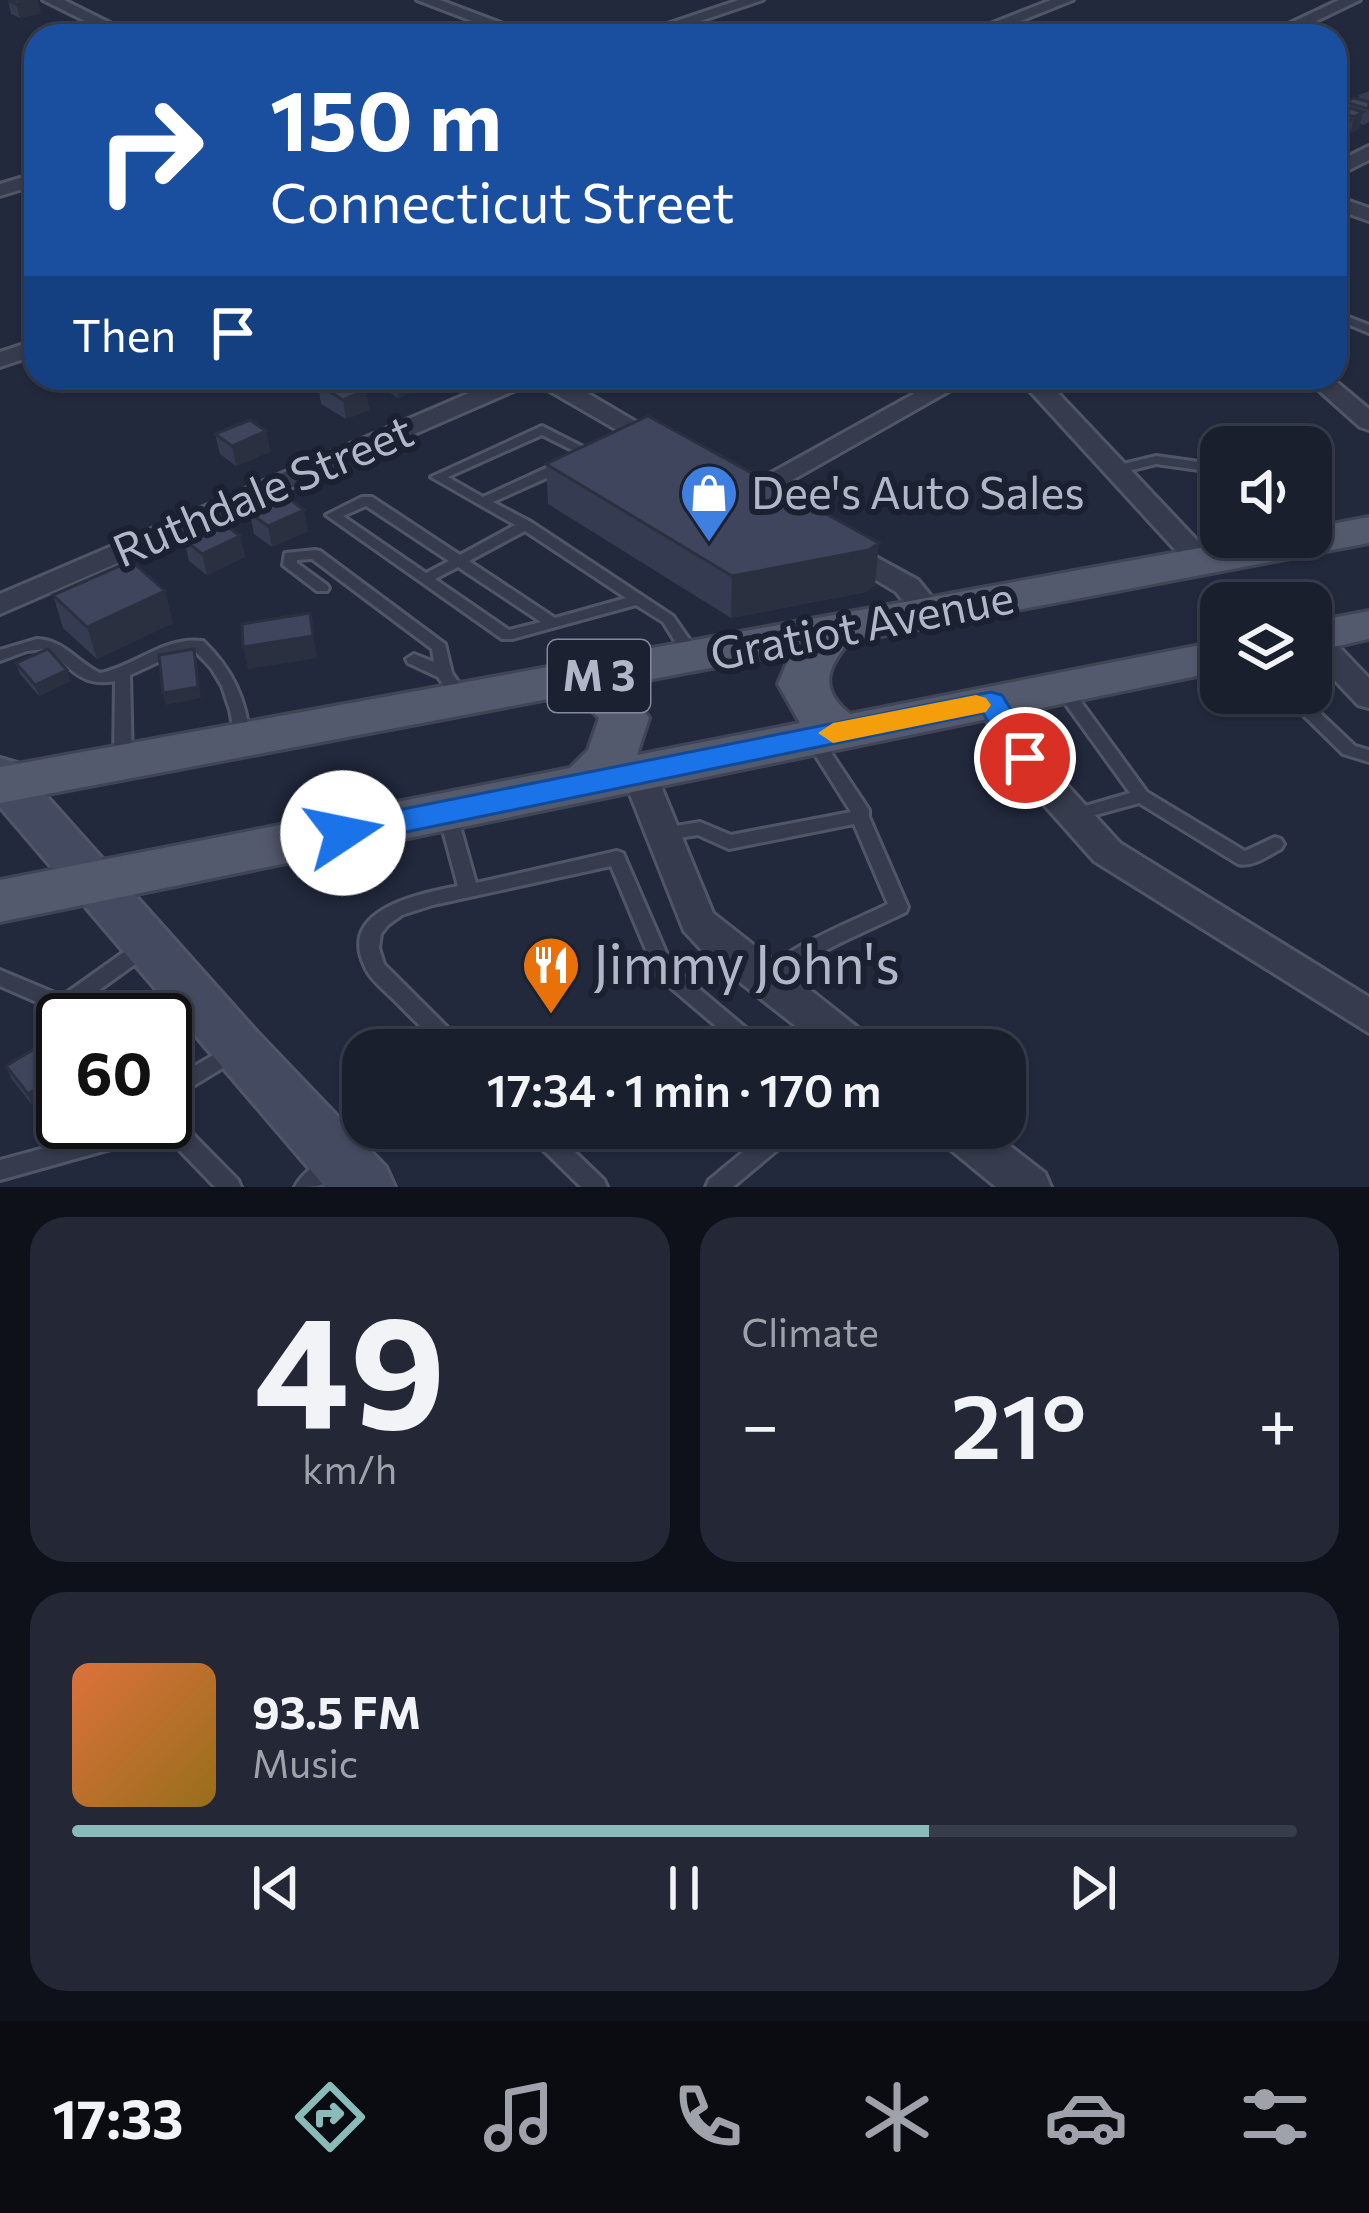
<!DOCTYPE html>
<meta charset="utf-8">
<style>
body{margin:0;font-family:Commissioner,sans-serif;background:#232736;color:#f1f3f6;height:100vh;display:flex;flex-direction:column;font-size:45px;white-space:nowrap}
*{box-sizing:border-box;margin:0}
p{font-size:39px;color:#9fa2aa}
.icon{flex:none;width:66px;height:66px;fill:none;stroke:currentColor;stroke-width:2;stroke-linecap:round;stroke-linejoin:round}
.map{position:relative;height:1187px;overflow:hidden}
.side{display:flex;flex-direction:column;gap:30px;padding:30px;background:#0e1119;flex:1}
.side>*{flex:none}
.banner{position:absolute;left:24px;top:24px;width:1323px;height:366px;border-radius:36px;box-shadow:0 3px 9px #0004,0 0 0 3px #383d4a;background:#1a4fa0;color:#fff;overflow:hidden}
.fabs{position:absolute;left:1200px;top:426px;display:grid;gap:24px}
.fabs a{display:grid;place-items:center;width:132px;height:132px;border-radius:24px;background:#1a1f2e;box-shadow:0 3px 9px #0004,0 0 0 3px #383d4a;font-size:60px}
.speed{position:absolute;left:36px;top:993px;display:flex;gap:24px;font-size:60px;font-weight:700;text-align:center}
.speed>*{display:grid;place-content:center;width:156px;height:156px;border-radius:50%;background:#1a1f2e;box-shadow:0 3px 9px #0004,0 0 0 3px #383d4a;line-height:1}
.speed .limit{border:6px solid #111;border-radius:18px;background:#fff;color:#111}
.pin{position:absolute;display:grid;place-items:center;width:102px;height:102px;color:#fff;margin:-51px;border:6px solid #fff;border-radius:50%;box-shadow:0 3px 12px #0007}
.me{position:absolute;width:132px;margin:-66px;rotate:79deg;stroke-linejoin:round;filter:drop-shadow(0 0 9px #0008)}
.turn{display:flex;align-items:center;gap:42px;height:252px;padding:0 48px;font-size:54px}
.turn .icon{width:156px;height:156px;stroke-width:2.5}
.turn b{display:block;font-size:84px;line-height:102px}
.then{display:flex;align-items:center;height:114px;padding:0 48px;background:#0003;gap:24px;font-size:45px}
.big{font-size:90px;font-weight:600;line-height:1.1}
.side .tile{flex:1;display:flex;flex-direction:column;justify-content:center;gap:18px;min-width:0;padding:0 42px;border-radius:36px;background:#232736}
.side .dial{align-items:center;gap:0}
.dial b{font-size:156px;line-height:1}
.song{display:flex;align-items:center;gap:36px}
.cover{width:144px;height:144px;border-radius:18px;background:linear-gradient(135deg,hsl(20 70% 55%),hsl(40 70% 35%))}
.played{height:12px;border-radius:6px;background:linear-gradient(90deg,#8bbbb9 70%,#383d4a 70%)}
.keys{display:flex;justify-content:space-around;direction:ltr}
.heat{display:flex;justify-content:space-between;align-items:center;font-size:66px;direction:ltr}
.side .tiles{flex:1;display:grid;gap:30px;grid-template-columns:1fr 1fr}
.tile:last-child{grid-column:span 2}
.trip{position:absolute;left:342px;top:1029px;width:684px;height:120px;border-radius:36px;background:#1a1f2e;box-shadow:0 3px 9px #0004,0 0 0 3px #383d4a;font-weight:600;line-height:120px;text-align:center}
.tabs{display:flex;height:192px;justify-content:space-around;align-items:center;background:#0a0c12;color:#9fa2aa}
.tabs .icon{width:84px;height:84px}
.tabs .active{color:#8bbbb9}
.tabs b{font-size:54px;color:#f1f3f6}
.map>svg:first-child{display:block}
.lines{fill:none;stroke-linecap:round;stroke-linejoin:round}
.lane-casing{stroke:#515667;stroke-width:6}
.street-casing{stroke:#515667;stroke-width:6}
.secondary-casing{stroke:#515667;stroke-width:6}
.primary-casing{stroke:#3f4555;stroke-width:6}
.lane{fill:#363c4d;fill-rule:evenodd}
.street{fill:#363c4d;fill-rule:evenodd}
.secondary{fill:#444a60;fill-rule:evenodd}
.primary{fill:#545a6d;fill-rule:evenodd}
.wall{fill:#353b50}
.shaded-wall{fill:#2b3041}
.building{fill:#3e455d;stroke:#2b3041;stroke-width:3}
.route{fill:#1a73e8;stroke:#114b97;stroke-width:3}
.slow{fill:#f59e0b}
.labels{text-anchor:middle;stroke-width:12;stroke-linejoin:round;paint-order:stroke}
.shield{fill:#1b2131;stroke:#84899b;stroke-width:3}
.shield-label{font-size:42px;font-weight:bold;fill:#b1b6c8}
.street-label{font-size:45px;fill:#b1b6c8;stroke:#1b2131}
.poi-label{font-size:45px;fill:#b1b6c8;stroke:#1b2131;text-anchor:start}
.near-poi-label{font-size:54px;fill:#b1b6c8;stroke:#1b2131;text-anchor:start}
</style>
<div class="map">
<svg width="1369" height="1187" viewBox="0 0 1369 1187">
<rect width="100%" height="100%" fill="#22293d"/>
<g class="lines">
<defs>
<g id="lane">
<path d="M1346 316 1369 325V333L1345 323 1335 325V317Z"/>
<path d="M542 426 597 454 591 458H581L580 454 542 435 448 477 483 497 559 462H569L571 465 569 468 493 502 531 522 673 616 700 655 698 659H686L663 622 636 605 512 639H502L326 515 362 497H372L460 555 515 525 431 477ZM366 506 449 561 426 573 343 516ZM525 531 626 598 555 618 469 561ZM458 567 541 622 509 630 435 579Z"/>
<path d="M1156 456 1221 465V473L1156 464 1116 474 1109 470 1111 467Z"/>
<path d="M315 550 320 551 445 644 452 673 471 700 469 704H457L438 677 408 663 406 659 414 654 434 662 432 649 312 559 297 560V563L327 585 329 588 327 591H317L283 565 285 553Z"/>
<path d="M37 639C64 640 77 662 100 673 136 666 164 636 203 641 232 669 246 698 250 739L248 743H236L230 710 222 686 211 668 193 649 184 650 130 675 132 762 129 766H117L114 762 115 681C80 688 71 666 45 649L27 651 0 661V650Z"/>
<path d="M1062 683 1068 684 1147 792 1245 851 1275 837 1281 839 1284 844 1281 849C1269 855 1252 868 1238 864L1139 803 1074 821 1068 819 1065 815 1068 811 1130 793 1054 688Z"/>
<path d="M1281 693H1299L1355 746 1369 750V762L1343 754Z"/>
<path d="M812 731 818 733 869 810V817L908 907 906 912C872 929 824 948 794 969 781 978 776 987 761 985L758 979C781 948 852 922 888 904L854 824 729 849 698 835 664 840 658 839 655 834 658 829 700 822 731 835 851 812 804 737 806 733Z"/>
<path d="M447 806 453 808 456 812 476 883 617 851 623 853 672 966 765 1044 768 1050H744L657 976 611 866 433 905 402 915 388 925 381 934 379 948 384 964 464 1044 467 1050H444C426 1032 409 1015 391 997 383 989 371 980 366 969 335 909 419 894 458 886L438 812 441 808Z"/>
<path d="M145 940 152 942 155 947 152 952 77 1006 87 1020H65L57 1011 0 986V970L62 996 138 942Z"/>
<path d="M234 1043 241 1045 244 1051 241 1057 165 1103V1083Z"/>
<path d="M165 1112 173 1114 238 1180 241 1187H215L164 1134 0 1180V1160L140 1122H165Z"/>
<path d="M525 1128H550L604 1180 607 1187H581L528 1135Z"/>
<path d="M772 1128H798L795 1135 733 1187H706L709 1180Z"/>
<path d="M332 1156 340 1159 343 1166C332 1187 316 1187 295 1187 301 1174 319 1161 332 1156Z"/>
</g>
<g id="street">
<path d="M43 0H64L136 36H115Z"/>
<path d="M417 0H440L535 36H511Z"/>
<path d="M739 0H763L656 36H631Z"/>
<path d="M1051 0H1073L983 36H960Z"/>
<path d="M1339 0H1360L1285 36H1263Z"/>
<path d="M1369 146V160L1335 177V163Z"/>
<path d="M36 173V185L0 196V184Z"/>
<path d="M1335 196 1369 208V221L1335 209Z"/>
<path d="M36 340V355L0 367V352Z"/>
<path d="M504 378H562L677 446 673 452H655L534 382 0 614V594Z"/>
<path d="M942 378H972L759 499 749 501 735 493Z"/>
<path d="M1018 378H1044L1211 555 1216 561 1211 567H1191Z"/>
<path d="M1305 378H1332L1369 409V430L1360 427Z"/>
<path d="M841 538 918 580 944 612 940 619H918L896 592 831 553 827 547Z"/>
<path d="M1311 628 1323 630 1369 678V708L1358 705 1311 655Z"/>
<path d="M991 691 1003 694 1056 773 1120 843 1369 997V1033L1094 861 1031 790 975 702 979 694Z"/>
<path d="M639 762 651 766 656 774 713 913 871 1038 877 1050H826L708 957 684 931 622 774 627 766Z"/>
<path d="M933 1128H987L1045 1173 1051 1187H996L940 1141Z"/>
</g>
<path id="secondary" d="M0 758 17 763 257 1032 386 1167 395 1187H325L0 807Z"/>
<g id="primary">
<path d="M1369 517V543L849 642C826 669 819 689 850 714L1221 641V671L0 922V880L570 768 588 750 599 718 575 694 0 803V767L1260 537H1311V528ZM791 653 778 684 800 723 637 755 649 718 626 684Z"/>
<path d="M1369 611V639L1311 652V622Z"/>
</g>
</defs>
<!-- lane casing -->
<use href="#lane" class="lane-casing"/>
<!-- street casing -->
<use href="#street" class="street-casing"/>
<!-- secondary casing -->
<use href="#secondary" class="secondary-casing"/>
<!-- primary casing -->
<use href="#primary" class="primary-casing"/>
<!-- lane -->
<use href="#lane" class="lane"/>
<!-- street -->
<use href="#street" class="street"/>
<!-- secondary -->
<use href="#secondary" class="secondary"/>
<!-- primary -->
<use href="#primary" class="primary"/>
</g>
<!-- wall -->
<g class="wall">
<path d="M8 0 41 13 20 18 11 14Z"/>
<path d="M1369 91V122L1364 125 1360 124 1359 128 1350 133 1347 132 1346 136 1335 141V108L1344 107 1345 102 1358 99 1359 95Z"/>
<path d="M380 378H427L428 385 398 398 381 387Z"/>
<path d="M318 384 366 390 369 410 346 419 321 404Z"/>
<path d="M266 431 270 452 236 466 220 454 215 434Z"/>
<path d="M546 464 875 585 866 592 731 618 548 504Z"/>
<path d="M250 513 308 531 272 547 254 534Z"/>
<path d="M240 536 245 557 207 575 189 561 184 539Z"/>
<path d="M53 595 173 623 97 659 63 628Z"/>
<path d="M16 663 67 670 70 681 39 696 20 674Z"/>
<path d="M49 1040 32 1105 11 1078 6 1066Z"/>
</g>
<!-- shaded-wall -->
<g class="shaded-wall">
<path d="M33 0H38L41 13 20 18 16 4Z"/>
<path d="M1363 112 1359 128 1350 133 1354 117Z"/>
<path d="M1350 120 1346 136 1337 141 1341 125Z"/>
<path d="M396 378H427L428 385 398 398Z"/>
<path d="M366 390 369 410 346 419 343 400Z"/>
<path d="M266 431 270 452 236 466 232 446Z"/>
<path d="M304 510 308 531 272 547 268 526Z"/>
<path d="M240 536 245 557 207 575 202 554Z"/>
<path d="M879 543 875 585 866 592 731 618 732 576Z"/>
<path d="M165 591 173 623 97 659 87 627Z"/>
<path d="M310 613 317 658 248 669 243 647Z"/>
<path d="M194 649 201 698 165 705 163 693Z"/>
<path d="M67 670 70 681 39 696 35 685Z"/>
<path d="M63 1071V1086L32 1105 28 1094Z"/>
</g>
<!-- building -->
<g class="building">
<path d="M8 0H33L16 4Z"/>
<path d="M669 27 681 31 667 35 656 31Z"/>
<path d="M877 27 890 31 878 35 865 31Z"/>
<path d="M592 28 604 32 591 36 569 35Z"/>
<path d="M1354 98 1369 102V109L1345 102Z"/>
<path d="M1340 105 1363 112 1354 117 1335 111V108Z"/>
<path d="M1335 116 1350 120 1341 125 1335 123Z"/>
<path d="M332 378H347L366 390 343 400 318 384Z"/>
<path d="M648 416 879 543 869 550 732 576 546 464Z"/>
<path d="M250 420 266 431 232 446 215 434Z"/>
<path d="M286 496 304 510 268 526 250 513Z"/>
<path d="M222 522 240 536 202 554 184 539Z"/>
<path d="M131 561 165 591 87 627 53 595Z"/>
<path d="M310 613 313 636 243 647 242 624Z"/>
<path d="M48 649 67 670 35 685 16 663Z"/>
<path d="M194 649 198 687 163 693 159 655Z"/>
<path d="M49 1040 63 1057V1071L28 1094 6 1066Z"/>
</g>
<!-- route -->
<path class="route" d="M991 692 1002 695 1036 750 1041 758 1036 765H1014L983 713 343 845 332 841 327 833 332 825 343 821Z"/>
<!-- slow -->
<path class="slow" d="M976 695 986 698 991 705 986 712 833 743 818 733 833 723Z"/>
<!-- icons -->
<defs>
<symbol id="shop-pin" viewBox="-11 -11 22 30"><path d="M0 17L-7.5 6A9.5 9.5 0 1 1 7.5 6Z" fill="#3f7fe0" stroke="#1b2131"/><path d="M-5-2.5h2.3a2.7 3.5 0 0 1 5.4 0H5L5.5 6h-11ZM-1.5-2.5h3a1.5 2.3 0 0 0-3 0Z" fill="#fff"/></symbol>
<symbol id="restaurant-pin" viewBox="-11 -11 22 30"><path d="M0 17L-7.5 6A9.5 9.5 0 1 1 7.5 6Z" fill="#e8710a" stroke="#1b2131"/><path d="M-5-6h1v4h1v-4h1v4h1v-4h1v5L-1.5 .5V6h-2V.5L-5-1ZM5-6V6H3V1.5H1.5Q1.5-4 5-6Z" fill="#fff"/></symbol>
</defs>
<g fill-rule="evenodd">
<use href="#shop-pin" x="676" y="460" width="66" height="90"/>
<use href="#restaurant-pin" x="518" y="932" width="66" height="90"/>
</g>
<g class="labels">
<!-- shield labels -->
<rect class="shield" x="548" y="640" width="102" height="72" rx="9"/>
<g class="shield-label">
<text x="599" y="691">M 3</text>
</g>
<!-- street labels -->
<g class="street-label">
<text transform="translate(263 491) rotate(-23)" y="16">Ruthdale Street</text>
<text transform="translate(862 626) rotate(-11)" y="16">Gratiot Avenue</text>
</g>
<!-- poi labels -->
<g class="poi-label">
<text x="751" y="509">Dee's Auto Sales</text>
</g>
<!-- near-poi labels -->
<g class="near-poi-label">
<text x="593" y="984">Jimmy John's</text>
</g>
</g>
</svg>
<div class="fabs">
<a><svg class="icon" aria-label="sound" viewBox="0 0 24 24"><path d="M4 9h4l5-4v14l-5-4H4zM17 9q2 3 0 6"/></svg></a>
<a><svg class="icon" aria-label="layers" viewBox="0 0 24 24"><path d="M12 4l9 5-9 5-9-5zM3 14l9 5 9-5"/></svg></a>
</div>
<div class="speed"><div class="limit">60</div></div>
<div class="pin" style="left:1025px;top:758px;background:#d93025"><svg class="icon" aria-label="arrive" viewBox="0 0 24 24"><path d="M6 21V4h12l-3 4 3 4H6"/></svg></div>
<svg class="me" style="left:343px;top:833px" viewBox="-20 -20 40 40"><circle r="19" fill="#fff"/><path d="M0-13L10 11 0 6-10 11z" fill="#1a73e8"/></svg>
<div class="trip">17:34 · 1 min · 170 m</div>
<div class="banner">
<div class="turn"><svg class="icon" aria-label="right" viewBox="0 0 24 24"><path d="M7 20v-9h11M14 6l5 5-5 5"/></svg><div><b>150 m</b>Connecticut Street</div></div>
<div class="then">Then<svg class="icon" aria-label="arrive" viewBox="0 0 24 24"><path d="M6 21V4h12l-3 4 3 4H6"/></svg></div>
</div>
</div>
<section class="side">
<div class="tiles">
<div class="tile dial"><b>49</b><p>km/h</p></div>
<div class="tile"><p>Climate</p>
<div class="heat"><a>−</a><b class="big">21°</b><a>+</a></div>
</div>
<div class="tile">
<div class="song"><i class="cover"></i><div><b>93.5 FM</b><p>Music</p></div></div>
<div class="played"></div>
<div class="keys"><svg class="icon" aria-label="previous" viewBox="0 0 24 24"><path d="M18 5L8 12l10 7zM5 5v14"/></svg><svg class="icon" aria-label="pause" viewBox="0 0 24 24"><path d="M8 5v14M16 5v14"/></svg><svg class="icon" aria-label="next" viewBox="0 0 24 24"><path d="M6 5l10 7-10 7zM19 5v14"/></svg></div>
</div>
</div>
</section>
<nav class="tabs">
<b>17:33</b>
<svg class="icon active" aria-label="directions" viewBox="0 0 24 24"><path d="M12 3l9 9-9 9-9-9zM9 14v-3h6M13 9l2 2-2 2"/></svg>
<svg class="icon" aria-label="music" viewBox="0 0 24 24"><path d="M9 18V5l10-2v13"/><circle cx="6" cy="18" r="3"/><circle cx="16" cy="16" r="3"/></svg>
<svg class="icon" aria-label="phone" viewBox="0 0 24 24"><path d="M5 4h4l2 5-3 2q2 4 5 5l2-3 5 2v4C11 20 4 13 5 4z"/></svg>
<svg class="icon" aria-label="climate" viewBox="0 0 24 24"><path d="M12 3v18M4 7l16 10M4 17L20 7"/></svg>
<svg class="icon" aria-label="car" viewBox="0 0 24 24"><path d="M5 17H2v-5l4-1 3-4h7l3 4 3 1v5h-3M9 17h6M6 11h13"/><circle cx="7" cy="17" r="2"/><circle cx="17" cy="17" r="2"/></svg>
<svg class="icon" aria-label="filters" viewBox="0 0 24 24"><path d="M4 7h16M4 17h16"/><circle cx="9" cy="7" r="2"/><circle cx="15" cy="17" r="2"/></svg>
</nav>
